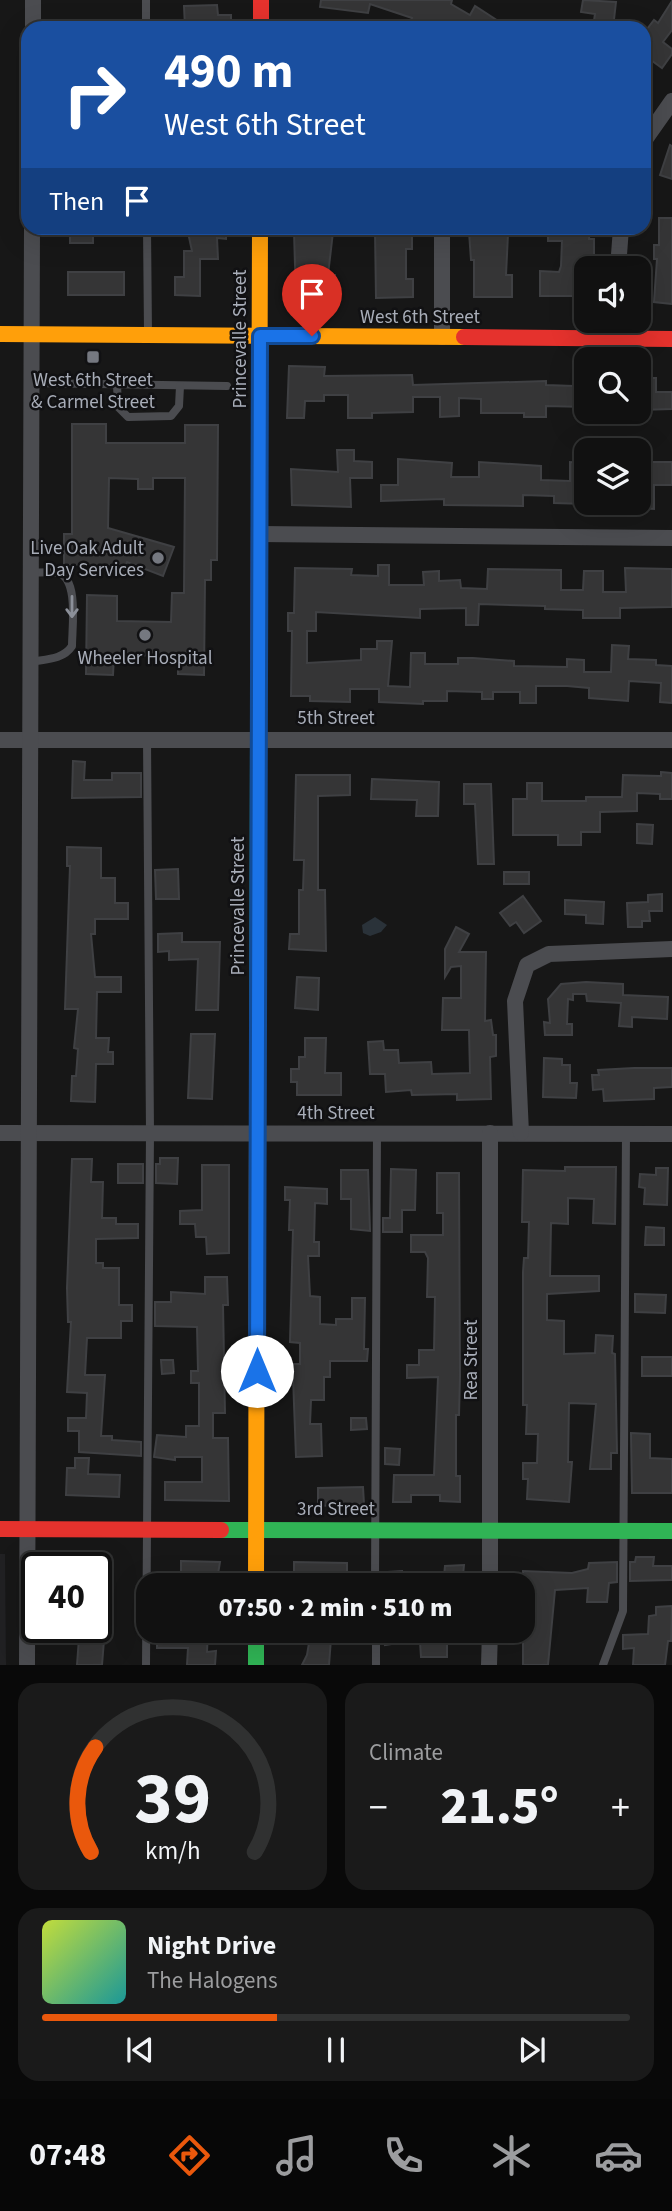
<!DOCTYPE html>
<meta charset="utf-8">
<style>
body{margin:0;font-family:"Source Sans 3",sans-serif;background:#1a1a1a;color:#f1f3f6;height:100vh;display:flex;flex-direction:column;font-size:26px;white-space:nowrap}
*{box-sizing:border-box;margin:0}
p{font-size:23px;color:#9c9d9f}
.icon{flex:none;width:38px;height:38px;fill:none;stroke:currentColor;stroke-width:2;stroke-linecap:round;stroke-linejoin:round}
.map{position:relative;height:1665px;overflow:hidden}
.drawer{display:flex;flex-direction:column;gap:18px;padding:18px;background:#090909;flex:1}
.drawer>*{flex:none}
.banner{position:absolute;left:21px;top:21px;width:630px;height:214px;border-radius:21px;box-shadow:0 7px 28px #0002,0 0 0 2px #303131;background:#1a4fa0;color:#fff;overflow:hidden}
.buttons{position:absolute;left:574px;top:256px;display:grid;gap:14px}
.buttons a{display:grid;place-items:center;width:77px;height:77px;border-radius:14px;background:#111;box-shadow:0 7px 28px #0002,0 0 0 2px #303131;font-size:35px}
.speed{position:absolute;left:21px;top:1552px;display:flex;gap:14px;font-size:35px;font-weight:700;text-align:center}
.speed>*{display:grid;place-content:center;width:91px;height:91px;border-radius:50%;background:#111;box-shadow:0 7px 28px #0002,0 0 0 2px #303131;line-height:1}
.speed .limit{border:4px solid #111;border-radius:10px;background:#fff;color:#111}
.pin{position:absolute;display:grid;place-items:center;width:60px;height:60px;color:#fff;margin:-72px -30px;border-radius:50% 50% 50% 0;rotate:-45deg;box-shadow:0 0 7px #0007}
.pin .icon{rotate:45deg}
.me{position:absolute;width:77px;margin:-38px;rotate:0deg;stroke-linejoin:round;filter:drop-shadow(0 0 5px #0008)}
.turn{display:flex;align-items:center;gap:24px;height:147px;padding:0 28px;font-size:32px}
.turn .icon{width:91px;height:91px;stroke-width:2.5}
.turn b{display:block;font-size:49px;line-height:60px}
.then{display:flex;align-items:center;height:66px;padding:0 28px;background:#0003;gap:14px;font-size:26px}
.big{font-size:52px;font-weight:800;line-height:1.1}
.drawer .tile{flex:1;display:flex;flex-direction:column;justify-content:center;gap:10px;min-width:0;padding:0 24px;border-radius:21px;background:#1a1a1a}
.drawer .dial{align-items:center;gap:0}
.dial svg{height:182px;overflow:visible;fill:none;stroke:#303131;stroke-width:7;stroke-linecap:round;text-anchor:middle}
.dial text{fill:#f1f3f6;stroke:none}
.song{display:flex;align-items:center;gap:21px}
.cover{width:84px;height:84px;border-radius:10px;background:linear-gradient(135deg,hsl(70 70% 55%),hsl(180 70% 35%))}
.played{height:7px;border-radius:4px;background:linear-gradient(90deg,#ea580c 40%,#303131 40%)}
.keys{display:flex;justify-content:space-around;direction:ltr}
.heat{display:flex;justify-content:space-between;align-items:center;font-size:38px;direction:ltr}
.drawer .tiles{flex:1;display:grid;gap:18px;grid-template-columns:1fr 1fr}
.tile:last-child{grid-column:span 2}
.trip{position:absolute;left:136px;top:1573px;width:399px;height:70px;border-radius:21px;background:#111;box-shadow:0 7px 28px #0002,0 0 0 2px #303131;font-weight:800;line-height:70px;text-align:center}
.tab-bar{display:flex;height:112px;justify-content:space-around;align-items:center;background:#070707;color:#9c9d9f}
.tab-bar .icon{width:49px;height:49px}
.tab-bar .current{color:#ea580c}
.tab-bar b{font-size:32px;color:#f1f3f6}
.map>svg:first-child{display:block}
.built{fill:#212123}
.water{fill:#2a3239}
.building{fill:#353536;stroke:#3f4043;stroke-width:2}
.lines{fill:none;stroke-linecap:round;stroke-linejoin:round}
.lane{stroke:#4b4c50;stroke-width:8}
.street{stroke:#4b4c50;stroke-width:16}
.fast{stroke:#30b455;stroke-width:16}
.slow{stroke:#ff9f0a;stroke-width:16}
.jam{stroke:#e5322d;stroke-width:16}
.oneway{stroke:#8c9099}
.route-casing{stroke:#114b97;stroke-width:18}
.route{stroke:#1a73e8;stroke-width:12}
.poi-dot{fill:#757880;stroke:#111113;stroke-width:2.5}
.labels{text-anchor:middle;stroke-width:5;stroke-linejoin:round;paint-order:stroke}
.street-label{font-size:19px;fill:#a8adb8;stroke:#111113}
.poi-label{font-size:19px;fill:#a8adb8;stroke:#111113}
</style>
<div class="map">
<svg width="672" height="1665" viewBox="0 0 672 1665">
<rect width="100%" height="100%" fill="#171717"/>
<!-- built -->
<path class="built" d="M0 1554H5L6 1665H0Z"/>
<!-- water -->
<path class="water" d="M375 917 387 925 381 932 370 936 363 933 362 925Z"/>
<!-- building -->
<g class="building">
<path d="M321 0H452L451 4 470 15 475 6 509 28H428L411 21 412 18 370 4 368 13 320 7Z"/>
<path d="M583 0 616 2 613 28 593 27 595 14 581 12Z"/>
<path d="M672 1V30L663 42 672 49V54L662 68 644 55V33L654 20 658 23Z"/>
<path d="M217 5 218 15H231V28H185L184 6Z"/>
<path d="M670 145 672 146V179L660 175Z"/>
<path d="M659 218H672V304L654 302 657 259H654V245H659Z"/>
<rect x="70" y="228" width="23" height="15"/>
<path d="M187 228H226V239L217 238 218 259H200V296L175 295V277H184V251H192Z"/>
<path d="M548 228H590L589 239H594V258H591V268H586V296H540V271L559 272 561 266 562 241H548Z"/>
<path d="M375 231H412V249H406V279H413V297L376 298Z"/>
<path d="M294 232H333L328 275H335L334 298H296Z"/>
<path d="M469 232 508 234 506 275H512V297H474V260H471Z"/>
<rect x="68" y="272" width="56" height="23"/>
<path d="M289 366 325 367 324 376 412 375 413 385 546 381V385L574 386 575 376H586V407L546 406V417H524V413H481V399L459 398V416L440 417V397H413V412L372 413V418H348V395H324V401H305L304 418H287Z"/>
<path d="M640 378H656V392H672V409L640 410Z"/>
<path d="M72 424H106V443H185V425H218L217 560H211V580H205L204 675 178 674V656L114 655 113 675 86 674 87 595 117 596V621L171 622 172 593H184L185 478H153V489H138V479L109 478 108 528 174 547 163 576 127 562 124 570 109 565H64V534H72Z"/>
<path d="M337 450H354V461L372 462V478H350L351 507 292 505 291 469 338 472Z"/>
<path d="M398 459 452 463 451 477H479V462L541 466V480L570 481V462L586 463V504L554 503V496L523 495V506L444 505V499L381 501V485H398Z"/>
<path d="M639 462H672V485H654V509L639 508Z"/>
<path d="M378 565H389V585H424L423 572 439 571V581L460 580 461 588 487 589 488 569 561 570V590H583L584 571H603V592H626L625 568 672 569V607L620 608V618H583V610L545 609V606L479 604 478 625H466V608L420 609V618L316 612V631H307V663L361 660V649H377V641H392L388 686 410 687 411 653H425V664H458V658H473L514 661V666L567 667V659L584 660V672H611L612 645 629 646 628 659 656 660V665L672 666V703L660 702 661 683 629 681 628 701 589 698V688L567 686H536V703H520V692H493V699H482V692L447 691V701H423V704L379 702V689H350V702L310 701V696H291L292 631H288V613H294L295 568 352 569 351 575 378 576Z"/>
<path d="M73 761 85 762 84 780H112V773H141V797L72 798Z"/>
<path d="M661 772 672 773V799H660V794L637 793V811L600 812V832H581V845H558V835H513V799H527V783H542V801H586V797H622L623 775 661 776Z"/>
<path d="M296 775H350V795L318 796V890H325L326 951 289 949 290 934H299V890H303L304 860H294Z"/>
<path d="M372 779 439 782 438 816H416L417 800 371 799Z"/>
<path d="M464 784H491L494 864H478L475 804H464Z"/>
<path d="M637 824 653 825 652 844 637 843Z"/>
<path d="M67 847 101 848V878H115V903H128V919H95V934H91L95 977H121V992H97L96 1038H109L108 1052H113V1064H96L95 1102 71 1101 72 1076H76L78 1049 74 1048 78 1009H65L70 866H67Z"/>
<path d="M178 869 179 899H156L155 870Z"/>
<rect x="504" y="872" width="25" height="12"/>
<path d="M662 894V911H649L650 921H642V927H628L627 903 648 902V895Z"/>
<path d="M523 896 541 921 524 933 516 922 510 926 500 913Z"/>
<path d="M565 900 604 902 603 924 586 923V915L565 914Z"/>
<path d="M456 927 469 934 459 952H486L485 1021 491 1020 493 1035H496V1056L490 1057 491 1099 457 1100V1094L412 1095 411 1090 386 1092 385 1074H370L368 1042 383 1041 384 1050H398L399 1063 431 1062 432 1074 470 1073 469 1030H442L443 998H461V966L451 967 445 977V949Z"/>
<path d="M182 933V942H220L218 1010H196L198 959 169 960V951L158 952V934Z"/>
<path d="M297 977 319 978 318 1010 295 1008Z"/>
<path d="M586 982 623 984V995L668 997 667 1019 632 1017V1027L619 1026 621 1003 587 1001 586 994H573V1000L568 999 567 1024H572V1035H545L544 1022 550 1023 548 999 561 984Z"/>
<path d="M191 1034H215L212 1099 188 1098Z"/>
<path d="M305 1038H326L325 1073H341V1095H297V1082H291V1069H299V1057H305Z"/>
<path d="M544 1058 562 1059V1065H570V1083H577L576 1098 543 1097Z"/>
<path d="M634 1068H672V1087L654 1088V1099L604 1101 603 1089 593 1090 592 1075H599L598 1070Z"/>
<path d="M160 1158H178L177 1184 156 1183V1164H160Z"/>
<path d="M72 1159H92L91 1182H103L102 1218H116V1224H138V1238L96 1239V1263H103V1268H119V1305H132V1321H121V1338H87L85 1375H105L101 1436H112V1440L141 1442V1456L79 1452V1431H68V1418H86L87 1393 67 1392 71 1322H68L67 1288Z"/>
<rect x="118" y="1164" width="25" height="19"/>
<path d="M202 1165H229V1253L207 1254 206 1237H196L195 1224H180V1211L202 1210Z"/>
<path d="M565 1167H616L615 1224 593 1223 594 1199 568 1198V1224L551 1223 550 1276H599V1291L547 1294V1320L564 1321V1354L595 1353 596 1335 613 1336 612 1353 615 1354 617 1453H611V1469H590L596 1404 569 1403 568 1462H572L569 1502 527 1499 528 1479H523V1463H537L538 1434H526L527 1405H523V1272L524 1258H528L529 1222H522L523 1170 565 1171Z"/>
<path d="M656 1168H668L667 1205 644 1204 645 1188 639 1187 640 1174 656 1175Z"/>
<path d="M391 1169 416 1170 415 1210H402V1232H383V1218H390Z"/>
<path d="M341 1170H368L370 1231 351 1229V1199H341Z"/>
<path d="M437 1173H459L460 1376 459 1415H456V1476H460V1502L440 1501V1495H411V1502H393L394 1475H434L438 1377 407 1378V1365H419V1350H434L435 1297H427L428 1258 425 1252H411V1235H443V1213H437Z"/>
<path d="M285 1187 327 1189V1204L315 1203 314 1242H319V1256H308L310 1296 320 1297V1324L336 1325V1319H352V1298H365L364 1349H368L367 1361H330V1377H324V1400H311L310 1424H321L322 1456 296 1457 293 1377H290V1364H300V1343L290 1342 293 1230H289L290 1200H285Z"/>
<path d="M646 1227 664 1228V1245H645Z"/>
<path d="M205 1277H227L228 1305H223L225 1413H213V1438H228L229 1501 165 1500V1482H202V1457H175V1460L154 1457 157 1435 186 1437V1426H199V1383H191V1371H198L197 1327 155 1326V1302H171V1292L205 1294Z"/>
<path d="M635 1294 666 1295 665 1313 635 1312Z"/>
<rect x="642" y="1357" width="30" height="19"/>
<path d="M161 1360H173L174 1373 162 1374Z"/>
<path d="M351 1418H366L367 1429 351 1430Z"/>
<path d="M631 1433 650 1434V1458L672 1459V1493H632Z"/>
<path d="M385 1448 400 1449 399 1465 385 1464Z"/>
<path d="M75 1458H89L88 1474 120 1475 119 1497 66 1495 67 1468H75Z"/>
<path d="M363 1487 364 1504 318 1506V1488Z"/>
<path d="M636 1557H654L653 1566H672V1580L630 1581V1562H635Z"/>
<path d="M106 1560 109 1579 96 1582V1562Z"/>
<path d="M181 1561 220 1562 216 1586H194L190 1573H181Z"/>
<path d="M294 1562 347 1563V1577L294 1578Z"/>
<path d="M617 1562V1582L609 1583 607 1602H587L588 1588 555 1590 548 1665H523V1571L572 1573 588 1569 589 1563Z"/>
<path d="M464 1565 462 1586H443L445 1566Z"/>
<path d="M402 1571 401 1586H387L388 1572Z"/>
<path d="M672 1606 671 1641H668L665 1665H633L634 1648 623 1649V1635L648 1634 649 1616 656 1615V1607Z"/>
<path d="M49 1628H105L102 1665H77L79 1638 49 1636Z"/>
<path d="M187 1631H208L207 1652 216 1651 215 1665H187L188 1648H157V1632Z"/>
<path d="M306 1631H339L331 1639 329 1665H302L307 1655 309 1643 302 1640Z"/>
<path d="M386 1631H399V1643L385 1645Z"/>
<path d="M420 1642H447V1657H421Z"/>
</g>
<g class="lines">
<!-- lane -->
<g class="lane">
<path d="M146 0V28"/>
<path d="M147 228 148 332"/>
<path d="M32 383 227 386"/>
<path d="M117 385 118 407 128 417 171 416 179 406 180 386"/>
<path d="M30 662C45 659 63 660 72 646 72 628 79 578 58 573 50 571 39 573 30 573"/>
<path d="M375 1586 377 1133"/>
<path d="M376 1631V1665"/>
<path d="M146 1665 150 1133 147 739"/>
<path d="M603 1665 623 1611 626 1133"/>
</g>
<!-- street -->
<g class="street">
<path d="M33 28V0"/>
<path d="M644 141 672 101"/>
<path d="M442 228V337"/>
<path d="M618 268 621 228"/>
<path d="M259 534 672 538"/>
<path d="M0 740H672"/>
<path d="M0 1133 672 1134"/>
<path d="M490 1133V1586"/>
<path d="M521 1133 515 1001 527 965 549 954 672 949"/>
<path d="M27 1665 32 228"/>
<path d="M489 1665 490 1631"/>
</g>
<!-- fast -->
<g class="fast">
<path d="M257 1127 258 743"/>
<path d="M221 1530 672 1531"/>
<path d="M256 1631V1665"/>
</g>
<!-- slow -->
<g class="slow">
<path d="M0 334 464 337"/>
<path d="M259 523 260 228"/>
<path d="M256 1586 257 1127"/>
</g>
<!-- jam -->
<g class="jam">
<path d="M261 0V28"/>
<path d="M464 337 672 339"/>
<path d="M258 743 259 523"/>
<path d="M0 1529 221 1530"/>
</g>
</g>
<!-- one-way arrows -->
<defs><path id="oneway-shaft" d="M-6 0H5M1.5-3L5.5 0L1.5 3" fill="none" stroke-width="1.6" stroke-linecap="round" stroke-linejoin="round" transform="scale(1.75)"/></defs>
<use class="oneway" href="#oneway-shaft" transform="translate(72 607) rotate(90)"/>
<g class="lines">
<defs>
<path id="route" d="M257 1371 260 336H312"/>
</defs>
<!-- route casing -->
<use href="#route" class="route-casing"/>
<!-- route -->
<use href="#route" class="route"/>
</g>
<!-- markers -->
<g class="poi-dot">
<rect x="86" y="350" width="14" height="14" rx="3.5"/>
<circle cx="158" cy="558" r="7"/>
<circle cx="145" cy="635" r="7"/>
</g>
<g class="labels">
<!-- street labels -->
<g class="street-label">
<text x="420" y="323">West 6th Street</text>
<text transform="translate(239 339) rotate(-90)" y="7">Princevalle Street</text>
<text x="336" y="724">5th Street</text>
<text transform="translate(237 906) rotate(-90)" y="7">Princevalle Street</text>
<text x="336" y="1119">4th Street</text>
<text transform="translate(470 1360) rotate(-90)" y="7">Rea Street</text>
<text x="336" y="1515">3rd Street</text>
</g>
<!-- poi labels -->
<g class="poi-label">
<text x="93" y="386">West 6th Street<tspan x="93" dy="22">&amp; Carmel Street</tspan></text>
<text x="144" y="554" text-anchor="end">Live Oak Adult<tspan x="144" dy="22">Day Services</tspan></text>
<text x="145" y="664">Wheeler Hospital</text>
</g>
</g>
</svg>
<div class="buttons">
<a><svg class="icon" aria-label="sound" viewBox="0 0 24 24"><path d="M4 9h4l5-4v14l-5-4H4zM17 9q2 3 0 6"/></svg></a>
<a><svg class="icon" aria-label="search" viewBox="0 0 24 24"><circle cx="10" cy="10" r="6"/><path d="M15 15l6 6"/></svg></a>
<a><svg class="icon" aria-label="layers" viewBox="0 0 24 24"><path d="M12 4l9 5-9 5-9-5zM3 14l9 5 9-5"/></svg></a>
</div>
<div class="speed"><div class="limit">40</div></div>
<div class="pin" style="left:312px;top:336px;background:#d93025"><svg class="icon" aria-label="arrive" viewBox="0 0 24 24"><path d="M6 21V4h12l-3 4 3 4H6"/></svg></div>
<svg class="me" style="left:257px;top:1371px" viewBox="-20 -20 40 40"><circle r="19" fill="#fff"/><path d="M0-13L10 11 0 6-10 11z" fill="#1a73e8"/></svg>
<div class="trip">07:50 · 2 min · 510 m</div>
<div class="banner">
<div class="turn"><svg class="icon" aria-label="right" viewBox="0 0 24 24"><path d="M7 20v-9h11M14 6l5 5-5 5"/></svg><div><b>490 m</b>West 6th Street</div></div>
<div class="then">Then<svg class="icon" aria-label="arrive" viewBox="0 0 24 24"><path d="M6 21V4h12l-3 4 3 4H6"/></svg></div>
</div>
</div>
<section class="drawer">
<div class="tiles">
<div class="tile dial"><svg viewBox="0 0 100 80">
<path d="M14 69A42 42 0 1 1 86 69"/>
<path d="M14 69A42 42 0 0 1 16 23" stroke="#ea580c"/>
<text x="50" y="56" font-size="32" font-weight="700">39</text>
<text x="50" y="72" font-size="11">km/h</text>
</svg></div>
<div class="tile"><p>Climate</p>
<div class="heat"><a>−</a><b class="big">21.5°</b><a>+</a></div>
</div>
<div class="tile">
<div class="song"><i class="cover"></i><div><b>Night Drive</b><p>The Halogens</p></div></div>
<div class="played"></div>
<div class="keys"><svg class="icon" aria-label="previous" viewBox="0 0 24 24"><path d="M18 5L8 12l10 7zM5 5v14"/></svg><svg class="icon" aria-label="pause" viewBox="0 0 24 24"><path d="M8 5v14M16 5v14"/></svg><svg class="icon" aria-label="next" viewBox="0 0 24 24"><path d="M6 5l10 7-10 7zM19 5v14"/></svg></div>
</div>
</div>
</section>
<nav class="tab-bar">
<b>07:48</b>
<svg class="icon current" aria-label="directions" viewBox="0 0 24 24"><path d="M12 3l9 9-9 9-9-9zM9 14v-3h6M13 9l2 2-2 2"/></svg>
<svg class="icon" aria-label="music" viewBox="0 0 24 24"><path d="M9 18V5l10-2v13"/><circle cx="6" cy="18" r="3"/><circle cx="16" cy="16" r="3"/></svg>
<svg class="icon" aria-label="phone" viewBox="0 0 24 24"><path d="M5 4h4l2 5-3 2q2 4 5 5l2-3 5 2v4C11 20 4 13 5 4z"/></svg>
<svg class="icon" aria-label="climate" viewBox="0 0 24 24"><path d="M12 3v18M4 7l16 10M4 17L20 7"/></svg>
<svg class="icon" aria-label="car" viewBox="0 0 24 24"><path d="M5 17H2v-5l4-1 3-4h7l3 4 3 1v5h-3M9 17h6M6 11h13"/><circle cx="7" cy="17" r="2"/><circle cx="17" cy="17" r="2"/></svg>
</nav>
